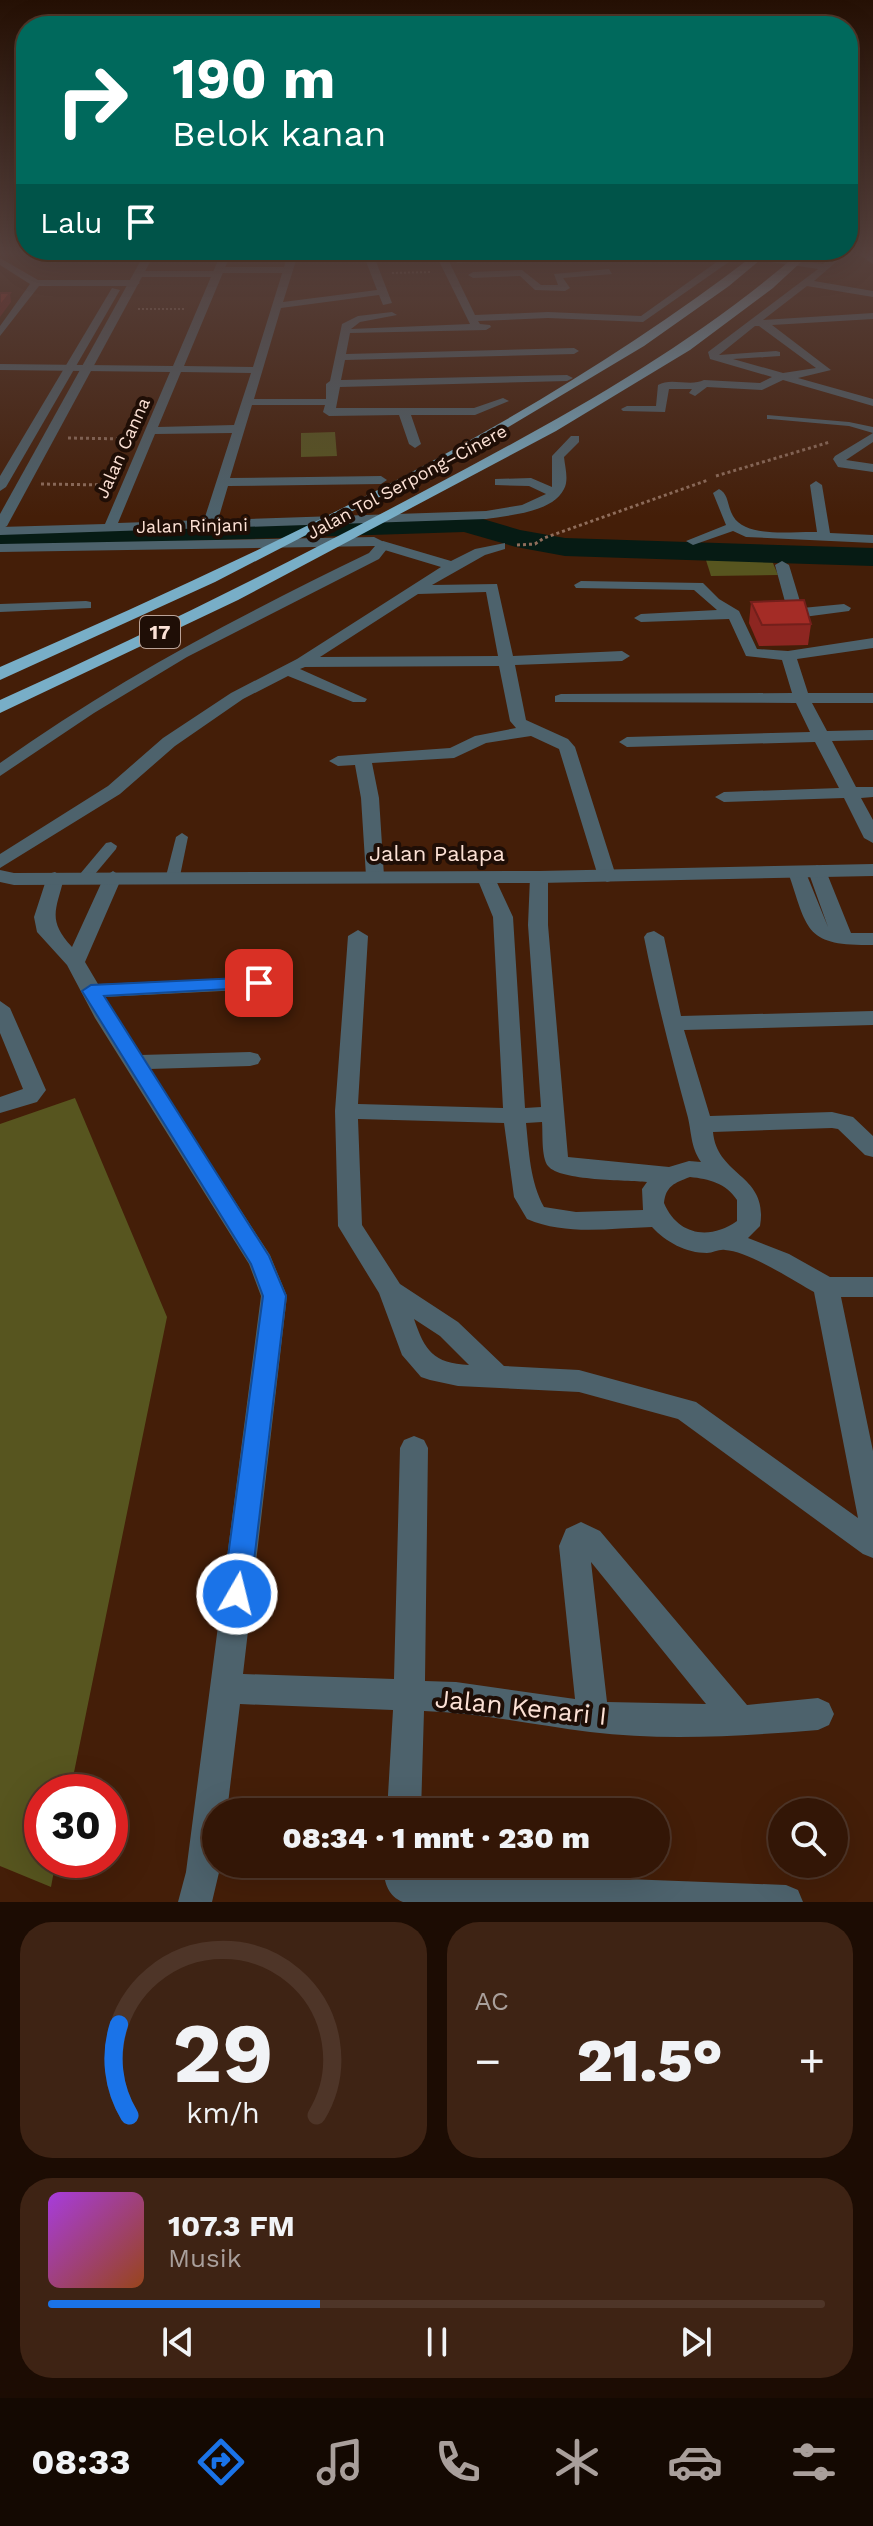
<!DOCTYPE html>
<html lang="id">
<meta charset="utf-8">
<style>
body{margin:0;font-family:"Work Sans",sans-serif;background:#3e2314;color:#f1f3f6;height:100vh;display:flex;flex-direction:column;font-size:30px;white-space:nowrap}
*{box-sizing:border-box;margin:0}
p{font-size:26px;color:#a99f9b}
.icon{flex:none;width:44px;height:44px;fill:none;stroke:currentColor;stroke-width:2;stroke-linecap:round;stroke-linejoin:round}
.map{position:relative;height:1902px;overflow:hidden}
.panel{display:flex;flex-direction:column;gap:20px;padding:20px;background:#1c0c03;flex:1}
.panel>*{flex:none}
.banner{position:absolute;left:16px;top:16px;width:842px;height:244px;border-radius:32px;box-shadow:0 8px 32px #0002,0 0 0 2px #4e3528;background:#00695c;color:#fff;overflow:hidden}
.tools{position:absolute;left:768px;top:1798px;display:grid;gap:16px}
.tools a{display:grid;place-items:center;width:80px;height:80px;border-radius:50%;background:#331606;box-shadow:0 8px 32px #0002,0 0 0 2px #4e3528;font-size:40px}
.speed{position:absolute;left:24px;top:1774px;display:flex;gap:16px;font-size:40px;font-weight:700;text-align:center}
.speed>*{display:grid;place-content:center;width:104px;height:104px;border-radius:50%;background:#331606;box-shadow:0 8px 32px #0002,0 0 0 2px #4e3528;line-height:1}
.speed .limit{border:12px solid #d22;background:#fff;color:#111}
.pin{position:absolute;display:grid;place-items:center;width:68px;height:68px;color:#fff;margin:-34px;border-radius:16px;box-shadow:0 4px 12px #0006}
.me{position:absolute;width:88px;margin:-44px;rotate:8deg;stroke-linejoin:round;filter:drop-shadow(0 0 6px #0008)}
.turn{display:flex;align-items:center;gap:28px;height:168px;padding:0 24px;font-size:36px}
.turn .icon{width:104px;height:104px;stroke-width:2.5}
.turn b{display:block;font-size:56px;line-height:68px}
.then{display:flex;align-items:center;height:76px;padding:0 24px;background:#0003;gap:16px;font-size:30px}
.big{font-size:60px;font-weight:800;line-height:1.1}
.panel .widget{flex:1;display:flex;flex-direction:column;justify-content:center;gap:12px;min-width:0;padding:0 28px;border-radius:32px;background:#3e2314}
.panel .dial{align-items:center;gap:0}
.dial svg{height:208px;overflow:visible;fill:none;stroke:#4e3528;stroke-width:7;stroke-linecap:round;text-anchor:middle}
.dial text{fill:#f1f3f6;stroke:none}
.song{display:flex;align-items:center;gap:24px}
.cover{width:96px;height:96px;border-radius:12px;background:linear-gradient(135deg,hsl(280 70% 55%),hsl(20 70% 35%))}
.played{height:8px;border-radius:4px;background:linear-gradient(90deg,#1a73e8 35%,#4e3528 35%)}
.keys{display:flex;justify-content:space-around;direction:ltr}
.heat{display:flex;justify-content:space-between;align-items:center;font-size:44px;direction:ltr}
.panel .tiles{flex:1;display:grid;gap:20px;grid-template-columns:1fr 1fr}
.widget:last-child{grid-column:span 2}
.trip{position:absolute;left:202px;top:1798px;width:468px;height:80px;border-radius:40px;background:#331606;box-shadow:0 8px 32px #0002,0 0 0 2px #4e3528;font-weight:800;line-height:80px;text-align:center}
.dock{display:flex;height:128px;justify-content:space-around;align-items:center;background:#140902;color:#a99f9b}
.dock .icon{width:56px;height:56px}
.dock .selected{color:#1a73e8}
.dock b{font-size:36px;color:#f1f3f6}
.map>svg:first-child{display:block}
.green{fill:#57551f}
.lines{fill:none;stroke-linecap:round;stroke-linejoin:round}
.river{fill:#061b14;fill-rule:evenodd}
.path-far1{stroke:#8f6d5b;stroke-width:2;stroke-dasharray:2 2;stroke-linecap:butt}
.path{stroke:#8f6d5b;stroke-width:3;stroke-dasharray:3 3;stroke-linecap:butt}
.service{fill:#4d626c;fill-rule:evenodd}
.pedestrian{fill:#4d626c;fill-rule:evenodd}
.minor{fill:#4d626c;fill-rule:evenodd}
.tertiary{fill:#4d626c;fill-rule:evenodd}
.motorway{fill:#78aec7;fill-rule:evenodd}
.wall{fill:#8d2621}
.shaded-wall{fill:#731f1b}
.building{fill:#a42c26;stroke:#731f1b;stroke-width:2}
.route{fill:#1a73e8;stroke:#114b97;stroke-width:2}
.labels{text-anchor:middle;stroke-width:8;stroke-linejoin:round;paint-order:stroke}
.far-street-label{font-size:18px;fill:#fce1d5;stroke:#1f0e06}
.shield{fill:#1f0e06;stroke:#baa297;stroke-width:2}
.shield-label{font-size:20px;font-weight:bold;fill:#fce1d5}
.street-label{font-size:22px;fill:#fce1d5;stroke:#1f0e06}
.near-street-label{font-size:26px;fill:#fce1d5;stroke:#1f0e06}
</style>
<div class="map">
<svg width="873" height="1902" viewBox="0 0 873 1902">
<rect width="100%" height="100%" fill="#441e08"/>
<!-- green -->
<g class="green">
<path d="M335 432 337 456 301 457V433Z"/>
<path d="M770 556 778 575 711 576 705 557Z"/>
<path d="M75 1098 167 1317 70 1792H42V1860H56L51 1887 0 1866V1124Z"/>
</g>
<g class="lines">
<!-- river -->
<path class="river" d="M466 514 520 530 565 538 873 548V566L565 556 516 547 464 532 0 547V529Z"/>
<!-- path-far1 -->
<g class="path-far1">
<path d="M392 273 431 272"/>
<path d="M138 309H185"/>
</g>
<!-- path -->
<g class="path">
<path d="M68 438 127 439"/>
<path d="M716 476 830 442"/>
<path d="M41 484 108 485"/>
<path d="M517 545 535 544 544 538 708 480"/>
</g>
<!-- service -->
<g class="service">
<path d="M767 415 849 422 873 427V433L849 426 770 419H767Z"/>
<path d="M182 833 188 837 180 876 173 880 166 876 176 837Z"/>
<path d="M111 842 117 846 116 849 90 880H80L78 877 80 874 106 843Z"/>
</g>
<!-- pedestrian -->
<path class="pedestrian" d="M220 267H288L293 270 288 273H221L217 277H140L135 274 140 271H216Z"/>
<!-- minor -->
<g class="minor">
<path d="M222 251H232L184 366 253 367 289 251H299L283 302 377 290 362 251H372L392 303 383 305 379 295 281 308 254 399H326V384L330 381 342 324 358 316 392 312 397 315 360 322 351 329 470 324 434 251H444L475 315 548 312 641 316 732 251 823 264 837 251H849L814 281 873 291V297L807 286 763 320 873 313V319L772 325 831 370 798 378 873 399V406L783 380 762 390 707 387 695 396 689 393 692 389H669L665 412 623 411 621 409 627 406H656L658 385C671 377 690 387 704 380L760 383 772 377 710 359 708 352 818 269 736 257 643 322 548 318 478 321 480 324 490 325 491 327 486 330 350 333 346 354 574 348 579 351 574 354 345 360 341 380 567 375 573 378 567 381 340 387 336 408H474L503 398 509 401 475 415H411L421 444 415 448 409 444 399 415 329 416 323 412 325 405H252L230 478 381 476 387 480 381 484 228 486 218 520 486 511 522 505 546 494 529 486 495 485V479L531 478 552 487V456L571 436H579V442L564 457C565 467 569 480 564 489 552 513 509 515 486 519L0 535V527L105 524 170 372 0 370V364L173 366ZM755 326H759L816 368 783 373 733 359 780 356V352L776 351 719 355ZM181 372 251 373 234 425 158 427ZM232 433 204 520 118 523 155 434Z"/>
<path d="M563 251H616L458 263 453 260 458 257Z"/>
<path d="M854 251H865L873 257V264Z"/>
<path d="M0 258 38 280H135L140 283 135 286H39L0 336V326L30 284 0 265Z"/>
<path d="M609 269 612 274 563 278 570 288 565 291 535 290 520 276 473 278 468 275 473 272 522 270 541 285H558L554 274Z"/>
<path d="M873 433V442L846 460 873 464V472L838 467 833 459 835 456Z"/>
<path d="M816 481 822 485 830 533 873 535V543L746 537 733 531 693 545 686 541 726 525 713 493 719 489C729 494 727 506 733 516 746 539 794 531 817 532L810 485Z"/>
<path d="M383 541 451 561 475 549 505 543V549L485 555 432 585 497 584 513 656 622 651 630 656 622 661 515 665 526 720 568 739 575 747 616 876 614 880 607 882 598 876 559 749 531 736 486 743 454 758 372 763 379 798 384 876 375 882 366 876 361 798 355 765 338 766 329 761 338 756 450 748 475 736 516 728 510 721 499 666 305 667 300 669 367 699 365 702H353L288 676 243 699 175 746 120 794 0 868V854L108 786 163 738 231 693 297 659 441 567 378 548 376 545ZM486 592 498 656 320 657 418 594Z"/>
<path d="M782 561 789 565 802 608 844 604 851 608 849 611 796 618 775 617V611L787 609 775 565Z"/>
<path d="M581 581 703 583 719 599 739 611 757 649 788 651 873 638V648L797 659 808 693H873V703H812L827 731 873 730V740L832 741 856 787H873V797L861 798 873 820V843L864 838 844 798 724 802 715 797 724 792 839 788 815 742 627 747 619 742 627 737 810 732 796 703 555 702V696L561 694 792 693 782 660 746 656 729 619 641 622 634 618 641 614 717 610 694 590 576 588 574 585Z"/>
<path d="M86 601 91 602V608L0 612V604Z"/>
<path d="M817 865 826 871 851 933H873V945C804 946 808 930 788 872L797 866 804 868 828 927 808 871Z"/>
<path d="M113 871 122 877 85 962 98 984 259 977 269 983 259 989 105 997 140 1055 250 1052 258 1054 261 1059 258 1064 250 1066 149 1069 270 1255 287 1296 243 1674 394 1679 400 1448 404 1440 414 1436 424 1440 428 1448 425 1681 456 1682 575 1699 559 1546 566 1529 581 1522 600 1531 747 1705 818 1698 829 1703 834 1714 829 1725 818 1730C744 1736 664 1741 590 1732 534 1725 480 1713 424 1711L421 1812H387L393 1710 240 1704 227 1812H216V1864H221L212 1902H178L186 1872 261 1296 249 1264 95 1018 67 965 37 932 34 917 48 874 55 872 64 878C56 910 47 920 72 947L104 877ZM591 1562 706 1704 607 1702Z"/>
<path d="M539 871 548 877V925L568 1157 669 1167 689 1161 701 1162C690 1146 692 1132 687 1114 671 1055 656 997 644 937L647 933 654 931 664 937 681 1016 873 1011V1025L684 1030 710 1116 832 1112 853 1117 873 1136V1157L865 1155 838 1129 832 1128 713 1132C717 1177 769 1174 760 1226L748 1238 789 1254 830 1277H873V1297H841L873 1451V1558L863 1554 678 1419 579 1392 458 1386 430 1380 421 1377 402 1355 379 1293 338 1226 335 1111 348 936 358 930 368 936 358 1104 503 1108 493 917 477 878 486 872 493 874 513 917 525 1108 541 1107 528 925 530 877ZM358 1119 504 1123 514 1197 527 1219C567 1236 610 1228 652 1227 666 1242 686 1253 707 1253 713 1253 719 1249 725 1250 748 1251 794 1281 814 1292L858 1518 696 1402 579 1370 504 1366 458 1322 400 1284 362 1225ZM542 1122C543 1133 541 1157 548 1166 560 1181 627 1180 647 1182L642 1189 643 1210 576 1212 544 1207C530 1182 529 1151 526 1123ZM690 1177C709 1179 726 1183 737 1200V1221C710 1240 678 1236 664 1203 666 1186 674 1183 690 1177ZM414 1319 440 1336 469 1365C433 1363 425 1351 414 1319Z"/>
<path d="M0 1001 10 1008 46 1090 37 1102 0 1113V1097L23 1089 0 1033Z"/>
<path d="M384 1864H418V1871L786 1885 798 1890 803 1902H403C387 1896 383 1880 384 1864Z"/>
</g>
<!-- tertiary -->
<g class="tertiary">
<path d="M146 251H156L7 526 0 530V514Z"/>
<path d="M112 288 120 290 6 487 0 491V476Z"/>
<path d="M374 537 390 545 379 559 187 657 94 713 0 776V763C116 680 241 615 369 553L375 546 0 552V544Z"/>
<path d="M873 864V876L539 883 14 885 0 882V870L14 873 539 871Z"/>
</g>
<!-- motorway -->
<g class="motorway">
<path d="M759 251H771L729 286 644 346 465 453 215 582 0 680V667C263 552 531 428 759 251Z"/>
<path d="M801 251H813L773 288 690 350 556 431 238 600 0 713V700C144 635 285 565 424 491 556 421 688 350 801 251Z"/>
</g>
</g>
<!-- wall -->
<path class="wall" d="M751 602 811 624 808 645 759 646 749 623Z"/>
<!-- shaded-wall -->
<path class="shaded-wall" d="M10 293 11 302 0 317V306Z"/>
<!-- building -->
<g class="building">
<path d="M0 293H10L0 306Z"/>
<path d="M804 600 811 624 762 625 751 602Z"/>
</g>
<!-- sky -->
<linearGradient id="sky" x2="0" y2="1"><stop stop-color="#251004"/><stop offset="0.49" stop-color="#56413d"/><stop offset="1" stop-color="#56413d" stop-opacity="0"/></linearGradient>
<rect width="873" height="517" fill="url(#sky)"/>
<!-- route -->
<path class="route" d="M259 977 268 983 266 987 104 996 269 1256 286 1296 250 1594 246 1603 237 1607 227 1603 223 1594 263 1296 251 1264 82 991 91 985Z"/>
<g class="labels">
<!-- far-street labels -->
<g class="far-street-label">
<text transform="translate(123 448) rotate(-66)" y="6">Jalan Canna</text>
<text transform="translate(407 482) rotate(-28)" y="6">Jalan Tol Serpong–Cinere</text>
<text transform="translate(192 526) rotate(-1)" y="6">Jalan Rinjani</text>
</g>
<!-- shield labels -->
<rect class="shield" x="140" y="616" width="40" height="32" rx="6"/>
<g class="shield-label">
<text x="160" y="639">17</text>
</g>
<!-- street labels -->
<g class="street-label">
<text x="437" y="861">Jalan Palapa</text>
</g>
<!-- near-street labels -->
<g class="near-street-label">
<text transform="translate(521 1707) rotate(6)" y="9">Jalan Kenari I</text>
</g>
</g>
</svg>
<div class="tools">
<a><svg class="icon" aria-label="search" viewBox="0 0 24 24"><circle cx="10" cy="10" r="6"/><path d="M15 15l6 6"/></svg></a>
</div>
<div class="speed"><div class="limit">30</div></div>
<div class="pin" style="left:259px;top:983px;background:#d93025"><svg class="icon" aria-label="arrive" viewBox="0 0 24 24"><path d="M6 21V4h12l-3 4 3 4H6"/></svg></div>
<svg class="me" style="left:237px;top:1594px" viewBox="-20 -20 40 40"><circle r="17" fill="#1a73e8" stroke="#fff" stroke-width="3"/><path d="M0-11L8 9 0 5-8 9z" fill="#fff"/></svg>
<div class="trip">08:34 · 1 mnt · 230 m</div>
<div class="banner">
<div class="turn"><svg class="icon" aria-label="right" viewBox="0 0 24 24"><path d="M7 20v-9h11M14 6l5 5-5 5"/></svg><div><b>190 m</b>Belok kanan</div></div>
<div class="then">Lalu<svg class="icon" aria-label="arrive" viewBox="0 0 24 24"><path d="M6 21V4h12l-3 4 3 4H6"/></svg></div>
</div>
</div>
<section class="panel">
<div class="tiles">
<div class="widget dial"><svg viewBox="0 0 100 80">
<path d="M14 69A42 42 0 1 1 86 69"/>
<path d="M14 69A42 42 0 0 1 10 34" stroke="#1a73e8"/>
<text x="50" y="56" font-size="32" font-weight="700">29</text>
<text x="50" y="72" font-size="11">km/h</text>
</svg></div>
<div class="widget"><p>AC</p>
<div class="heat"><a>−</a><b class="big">21.5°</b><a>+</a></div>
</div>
<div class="widget">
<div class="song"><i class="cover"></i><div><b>107.3 FM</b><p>Musik</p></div></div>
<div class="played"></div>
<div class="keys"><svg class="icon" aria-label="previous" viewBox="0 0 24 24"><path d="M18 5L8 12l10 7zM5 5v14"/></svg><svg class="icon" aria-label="pause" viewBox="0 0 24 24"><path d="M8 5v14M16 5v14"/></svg><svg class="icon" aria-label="next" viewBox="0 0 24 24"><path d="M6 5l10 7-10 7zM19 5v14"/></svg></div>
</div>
</div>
</section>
<nav class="dock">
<b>08:33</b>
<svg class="icon selected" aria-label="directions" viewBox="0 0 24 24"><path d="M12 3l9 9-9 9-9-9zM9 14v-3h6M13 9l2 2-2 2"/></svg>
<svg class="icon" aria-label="music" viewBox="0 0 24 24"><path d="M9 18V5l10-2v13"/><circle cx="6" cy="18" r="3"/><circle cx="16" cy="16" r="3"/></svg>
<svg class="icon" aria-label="phone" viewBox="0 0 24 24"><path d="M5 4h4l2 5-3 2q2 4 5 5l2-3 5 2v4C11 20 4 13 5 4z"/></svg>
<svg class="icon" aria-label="climate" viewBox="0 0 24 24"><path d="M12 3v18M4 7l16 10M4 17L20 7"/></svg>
<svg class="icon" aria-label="car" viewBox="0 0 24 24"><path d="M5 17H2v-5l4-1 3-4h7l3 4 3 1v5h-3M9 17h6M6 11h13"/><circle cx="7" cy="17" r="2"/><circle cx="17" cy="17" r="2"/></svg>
<svg class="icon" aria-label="filters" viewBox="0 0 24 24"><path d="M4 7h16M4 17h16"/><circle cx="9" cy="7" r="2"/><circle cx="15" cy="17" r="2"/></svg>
</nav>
